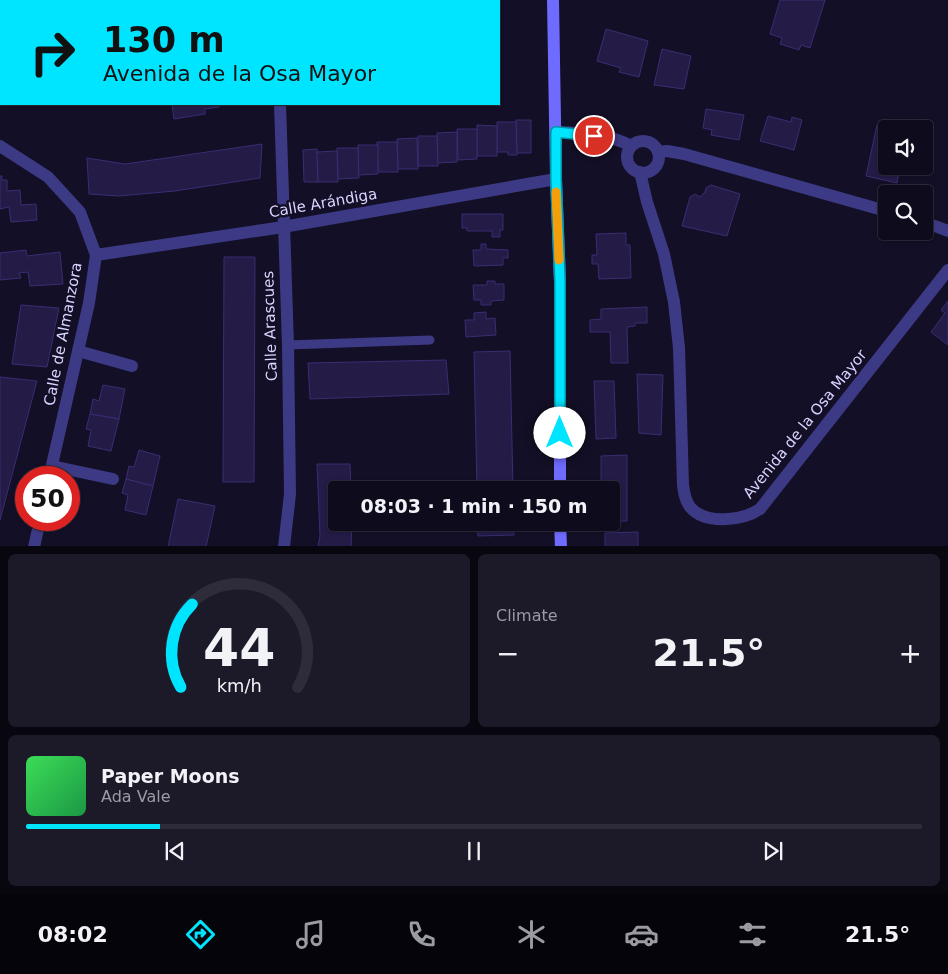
<!DOCTYPE html>
<meta charset="utf-8">
<style>
body{margin:0;font-family:"DejaVu Sans",sans-serif;background:#1c1929;color:#f1f3f6;height:100vh;display:flex;flex-direction:column;font-size:19px;white-space:nowrap}
*{box-sizing:border-box;margin:0}
p{font-size:16px;color:#9b9ba3}
.icon{flex:none;width:28px;height:28px;fill:none;stroke:currentColor;stroke-width:2;stroke-linecap:round;stroke-linejoin:round}
.map{position:relative;height:546px;overflow:hidden}
.drawer{display:flex;flex-direction:column;gap:8px;padding:8px;background:#08060f;flex:1}
.drawer>*{flex:none}
.guide{position:absolute;left:0px;top:0px;width:500px;height:105px;box-shadow:0 1px 4px #0004,0 0 0 1px #2e2b3b;background:#00e5ff;color:#111;overflow:hidden}
.controls{position:absolute;left:878px;top:120px;display:grid;gap:10px}
.controls a{display:grid;place-items:center;width:55px;height:55px;border-radius:5px;background:#0e0b1c;box-shadow:0 1px 4px #0004,0 0 0 1px #2e2b3b;font-size:25px}
.speed{position:absolute;left:15px;top:466px;display:flex;gap:10px;font-size:25px;font-weight:700;text-align:center}
.speed>*{display:grid;place-content:center;width:65px;height:65px;border-radius:50%;background:#0e0b1c;box-shadow:0 1px 4px #0004,0 0 0 1px #2e2b3b;line-height:1}
.speed .limit{border:8px solid #d22;background:#fff;color:#111}
.pin{position:absolute;display:grid;place-items:center;width:42px;height:42px;color:#fff;margin:-21px;border:2px solid #fff;border-radius:50%;box-shadow:0 1px 5px #0007}
.me{position:absolute;width:55px;margin:-28px;rotate:0deg;stroke-linejoin:round;filter:drop-shadow(0 0 4px #0008)}
.turn{display:flex;align-items:center;gap:18px;height:105px;padding:0 20px;font-size:22px}
.turn .icon{width:65px;height:65px;stroke-width:2.5}
.turn b{display:block;font-size:35px;line-height:42px}
.big{font-size:38px;font-weight:800;line-height:1.1}
.drawer .tile{flex:1;display:flex;flex-direction:column;justify-content:center;gap:8px;min-width:0;padding:0 18px;border-radius:8px;background:#1c1929}
.drawer .dial{align-items:center;gap:0}
.dial svg{height:130px;overflow:visible;fill:none;stroke:#2e2b3b;stroke-width:7;stroke-linecap:round;text-anchor:middle}
.dial text{fill:#f1f3f6;stroke:none}
.song{display:flex;align-items:center;gap:15px}
.cover{width:60px;height:60px;border-radius:8px;background:linear-gradient(135deg,hsl(130 70% 55%),hsl(140 70% 35%))}
.played{height:5px;border-radius:2px;background:linear-gradient(90deg,#00e5ff 15%,#2e2b3b 15%)}
.keys{display:flex;justify-content:space-around;direction:ltr}
.heat{display:flex;justify-content:space-between;align-items:center;font-size:28px;direction:ltr}
.drawer .tiles{flex:1;display:grid;gap:8px;grid-template-columns:1fr 1fr}
.tile:last-child{grid-column:span 2}
.trip{position:absolute;left:328px;top:481px;width:292px;height:50px;border-radius:5px;background:#0e0b1c;box-shadow:0 1px 4px #0004,0 0 0 1px #2e2b3b;font-weight:800;line-height:50px;text-align:center}
.dock{display:flex;height:80px;justify-content:space-around;align-items:center;background:#06040b;color:#9b9ba3}
.dock .icon{width:35px;height:35px}
.dock .on{color:#00e5ff}
.dock b{font-size:22px;color:#f1f3f6}
.map>svg:first-child{display:block}
.building{fill:#241b47;stroke:#3b2d73}
.lines{fill:none;stroke-linecap:round;stroke-linejoin:round}
.service{stroke:#3d3a85;stroke-width:9}
.minor{stroke:#3d3a85;stroke-width:12}
.secondary{stroke:#6f6bff;stroke-width:12}
.route-casing{stroke:#0095a6;stroke-width:12}
.route{stroke:#00e5ff;stroke-width:9}
.slow{stroke:#f59e0b;stroke-width:9}
.labels{text-anchor:middle;stroke-width:5;stroke-linejoin:round;paint-order:stroke}
.street-label{font-size:15px;fill:#d9d4ff;stroke:#130f26}
</style>
<div class="map">
<svg width="948" height="547" viewBox="0 0 948 547">
<rect width="100%" height="100%" fill="#130f26"/>
<!-- building -->
<g class="building">
<path d="M780 0H825L810 48 801 45 799 50 780 44 782 38 770 34Z"/>
<path d="M606 29 648 41 639 77 619 72 621 68 597 61Z"/>
<path d="M662 49 691 56 684 89 654 85Z"/>
<path d="M172 104H219V107L205 109V114L174 119Z"/>
<path d="M706 109 744 115 739 140 711 135 712 130 703 128Z"/>
<path d="M768 116 791 122 792 117 802 120 794 150 760 141Z"/>
<path d="M516 120H531V153H517Z"/>
<path d="M497 122H516L517 155H508V152H497Z"/>
<path d="M477 125 497 126V156H477Z"/>
<path d="M877 125 894 129H886V166H900L897 183 866 176Z"/>
<path d="M457 129H477V159L458 160Z"/>
<path d="M457 132V162L437 163V133Z"/>
<path d="M418 136H437L438 166H418Z"/>
<path d="M417 138 418 169H398L397 139Z"/>
<path d="M377 142H397L398 172H378Z"/>
<path d="M262 144 260 178 175 191 119 196 89 194 87 158 125 164Z"/>
<path d="M358 145H378V174L358 175Z"/>
<path d="M337 148H358L359 178 338 179Z"/>
<path d="M317 149 318 182H304L303 150Z"/>
<path d="M337 151 338 182H318L317 152Z"/>
<path d="M0 176H2V180H7V191L20 190 21 205 36 204 37 220 11 222 9 207 0 209Z"/>
<path d="M711 185 740 194 727 236 682 226 690 197 695 194 700 197 705 192 706 188Z"/>
<path d="M462 214H503V230H500V237H492V231H467V228H462Z"/>
<path d="M626 233V245H630L631 278 599 279 598 264H592V255H597L596 234Z"/>
<path d="M481 244H486V249L508 250V258H503V265L474 266 473 250H481Z"/>
<path d="M26 250 27 256 60 252 63 284 30 286 28 272 19 273 21 278 0 280V253Z"/>
<path d="M224 257H255L254 482H223Z"/>
<path d="M487 281H495V284H504V300L491 301V305H481V300H474L473 285H487Z"/>
<path d="M948 301V345L931 332 945 313 941 310Z"/>
<path d="M21 305 59 308 47 367 12 364Z"/>
<path d="M647 307V323H635V326L627 327 628 363H611L610 332H590V320L601 319V309Z"/>
<path d="M486 312V319L495 318 496 335 466 337 465 320H474V313Z"/>
<path d="M510 351 513 490H477L474 352Z"/>
<path d="M446 360 449 394 310 399 308 363Z"/>
<path d="M637 374 663 375 661 435 639 433Z"/>
<path d="M0 377 37 381 0 520Z"/>
<path d="M594 381H614L616 438 596 439Z"/>
<path d="M103 385 125 389 119 419 90 414 93 399 99 401Z"/>
<path d="M90 414 119 419 111 451 88 446 91 430 86 429Z"/>
<path d="M139 450 160 456 153 486 126 479 129 466 134 467Z"/>
<path d="M627 455V521H611V490H601V456Z"/>
<path d="M317 464H350L351 490H336V522H352L351 547H318L320 536Z"/>
<path d="M126 479 153 486 146 515 125 510 128 495 122 493Z"/>
<path d="M178 499 215 506 206 547H168Z"/>
<path d="M477 522H513L514 535 478 536Z"/>
<path d="M638 532V547H605V533Z"/>
</g>
<g class="lines">
<!-- service -->
<path class="service" d="M288 345 430 340"/>
<!-- minor -->
<g class="minor">
<path d="M278 0V1"/>
<path d="M172 1 179 0"/>
<path d="M0 29H1"/>
<path d="M280 104 288 345 290 494 284 547"/>
<path d="M556 132C580 133 610 134 631 146"/>
<circle cx="643" cy="157" r="16"/>
<path d="M0 146 48 177 80 212 96 255 89 303 49 478"/>
<path d="M658 152 667 151 684 154 886 211"/>
<path d="M640 172 647 202 664 254 674 302 679 348 683 485C684 493 685 500 690 507 705 525 742 521 760 509L948 270"/>
<path d="M924 222 948 231"/>
<path d="M96 255 283 227 556 179"/>
<path d="M78 351 132 366"/>
<path d="M52 466 113 479"/>
<path d="M34 547 40 520"/>
</g>
<!-- secondary -->
<g class="secondary">
<path d="M553 0 556 179 560 282V490"/>
<path d="M560 522 561 547"/>
</g>
</g>
<g class="lines">
<defs>
<path id="route" d="M560 433V282L556 179V132L594 136"/>
</defs>
<!-- route casing -->
<use href="#route" class="route-casing"/>
<!-- route -->
<use href="#route" class="route"/>
<!-- slow -->
<path class="slow" d="M556 192 559 260"/>
</g>
<g class="labels">
<!-- street labels -->
<g class="street-label">
<text transform="translate(323 203) rotate(-10)" y="5">Calle Arándiga</text>
<text transform="translate(270 326) rotate(-92)" y="5">Calle Arascues</text>
<text transform="translate(63 334) rotate(-79)" y="5">Calle de Almanzora</text>
<text transform="translate(805 424) rotate(-51)" y="5">Avenida de la Osa Mayor</text>
</g>
</g>
</svg>
<div class="controls">
<a><svg class="icon" aria-label="sound" viewBox="0 0 24 24"><path d="M4 9h4l5-4v14l-5-4H4zM17 9q2 3 0 6"/></svg></a>
<a><svg class="icon" aria-label="search" viewBox="0 0 24 24"><circle cx="10" cy="10" r="6"/><path d="M15 15l6 6"/></svg></a>
</div>
<div class="speed"><div class="limit">50</div></div>
<div class="pin" style="left:594px;top:136px;background:#d93025"><svg class="icon" aria-label="arrive" viewBox="0 0 24 24"><path d="M6 21V4h12l-3 4 3 4H6"/></svg></div>
<svg class="me" style="left:560px;top:433px" viewBox="-20 -20 40 40"><circle r="19" fill="#fff"/><path d="M0-13L10 11 0 6-10 11z" fill="#00e5ff"/></svg>
<div class="trip">08:03 · 1 min · 150 m</div>
<div class="guide">
<div class="turn"><svg class="icon" aria-label="right" viewBox="0 0 24 24"><path d="M7 20v-9h11M14 6l5 5-5 5"/></svg><div><b>130 m</b>Avenida de la Osa Mayor</div></div>
</div>
</div>
<section class="drawer">
<div class="tiles">
<div class="tile dial"><svg viewBox="0 0 100 80">
<path d="M14 69A42 42 0 1 1 86 69"/>
<path d="M14 69A42 42 0 0 1 21 18" stroke="#00e5ff"/>
<text x="50" y="56" font-size="32" font-weight="700">44</text>
<text x="50" y="72" font-size="11">km/h</text>
</svg></div>
<div class="tile"><p>Climate</p>
<div class="heat"><a>−</a><b class="big">21.5°</b><a>+</a></div>
</div>
<div class="tile">
<div class="song"><i class="cover"></i><div><b>Paper Moons</b><p>Ada Vale</p></div></div>
<div class="played"></div>
<div class="keys"><svg class="icon" aria-label="previous" viewBox="0 0 24 24"><path d="M18 5L8 12l10 7zM5 5v14"/></svg><svg class="icon" aria-label="pause" viewBox="0 0 24 24"><path d="M8 5v14M16 5v14"/></svg><svg class="icon" aria-label="next" viewBox="0 0 24 24"><path d="M6 5l10 7-10 7zM19 5v14"/></svg></div>
</div>
</div>
</section>
<nav class="dock">
<b>08:02</b>
<svg class="icon on" aria-label="directions" viewBox="0 0 24 24"><path d="M12 3l9 9-9 9-9-9zM9 14v-3h6M13 9l2 2-2 2"/></svg>
<svg class="icon" aria-label="music" viewBox="0 0 24 24"><path d="M9 18V5l10-2v13"/><circle cx="6" cy="18" r="3"/><circle cx="16" cy="16" r="3"/></svg>
<svg class="icon" aria-label="phone" viewBox="0 0 24 24"><path d="M5 4h4l2 5-3 2q2 4 5 5l2-3 5 2v4C11 20 4 13 5 4z"/></svg>
<svg class="icon" aria-label="climate" viewBox="0 0 24 24"><path d="M12 3v18M4 7l16 10M4 17L20 7"/></svg>
<svg class="icon" aria-label="car" viewBox="0 0 24 24"><path d="M5 17H2v-5l4-1 3-4h7l3 4 3 1v5h-3M9 17h6M6 11h13"/><circle cx="7" cy="17" r="2"/><circle cx="17" cy="17" r="2"/></svg>
<svg class="icon" aria-label="filters" viewBox="0 0 24 24"><path d="M4 7h16M4 17h16"/><circle cx="9" cy="7" r="2"/><circle cx="15" cy="17" r="2"/></svg>
<b>21.5°</b>
</nav>
